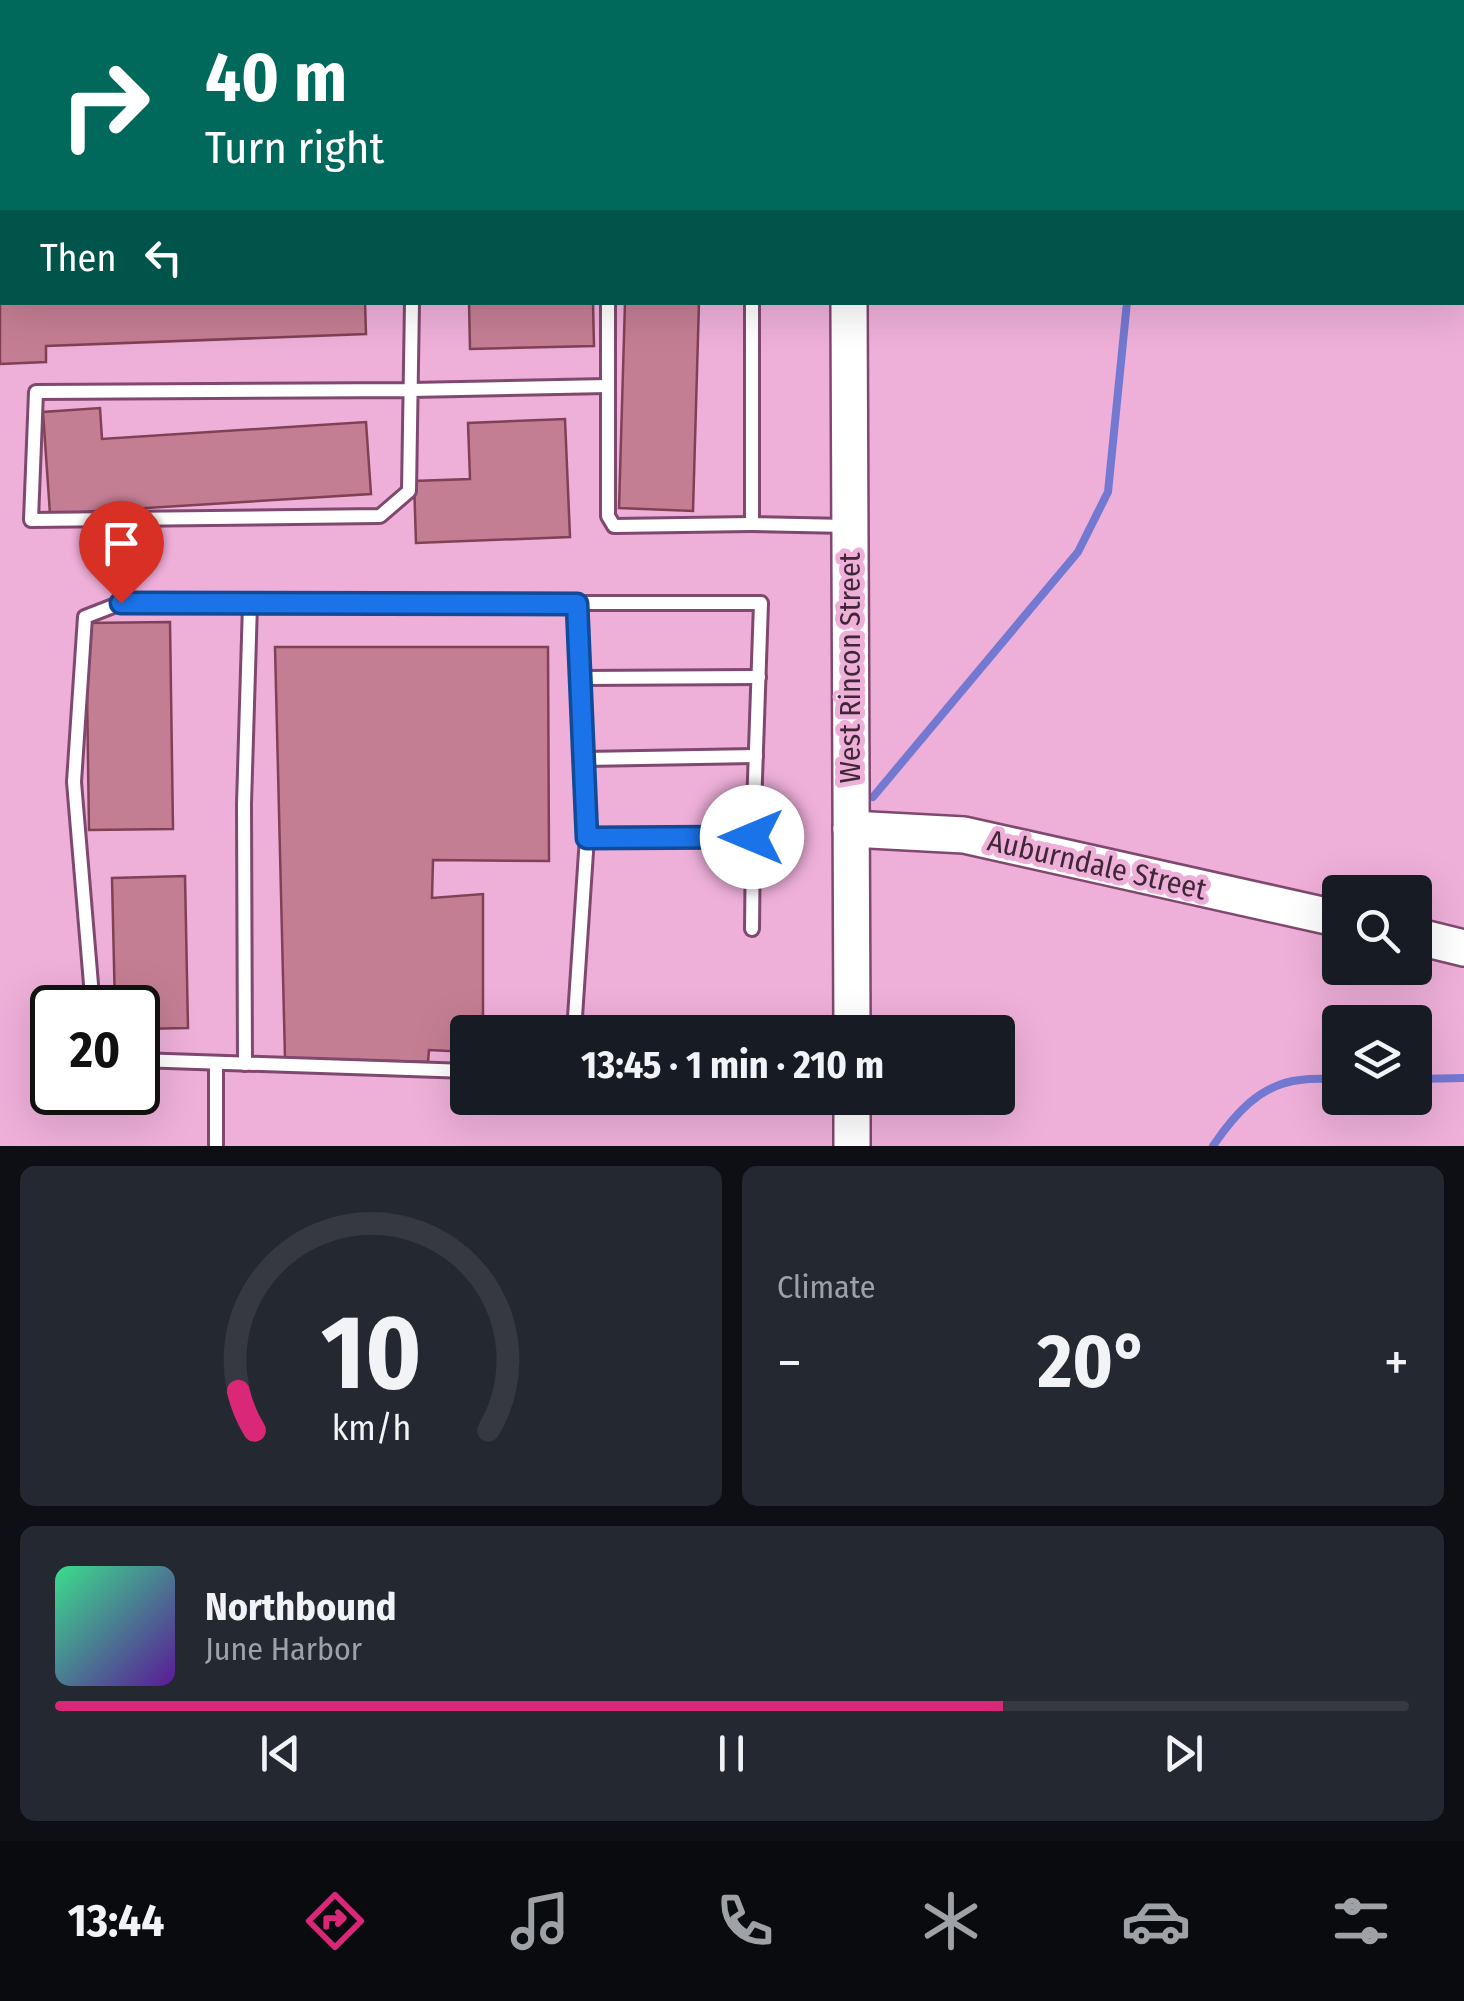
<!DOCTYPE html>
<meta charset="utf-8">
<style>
body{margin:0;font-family:"Fira Sans Condensed",sans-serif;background:#242831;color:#f1f3f6;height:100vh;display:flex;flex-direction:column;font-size:38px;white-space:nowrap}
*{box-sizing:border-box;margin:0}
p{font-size:32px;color:#9ea1a6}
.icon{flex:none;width:55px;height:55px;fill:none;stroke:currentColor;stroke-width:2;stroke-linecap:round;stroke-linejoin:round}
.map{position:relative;height:1146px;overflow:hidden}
.drawer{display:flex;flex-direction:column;gap:20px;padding:20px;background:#0d0f14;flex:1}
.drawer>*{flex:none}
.banner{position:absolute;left:0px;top:0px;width:1465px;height:305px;box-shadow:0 10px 40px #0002;background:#00695c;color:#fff;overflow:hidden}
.buttons{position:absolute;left:1322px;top:875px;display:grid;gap:20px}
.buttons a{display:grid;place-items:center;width:110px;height:110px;border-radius:10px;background:#171b24;box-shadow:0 10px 40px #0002;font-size:50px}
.speed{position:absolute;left:30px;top:985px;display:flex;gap:20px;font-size:50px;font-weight:700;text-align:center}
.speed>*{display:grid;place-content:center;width:130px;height:130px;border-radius:50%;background:#171b24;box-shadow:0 10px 40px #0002;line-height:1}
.speed .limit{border:5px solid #111;border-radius:15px;background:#fff;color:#111}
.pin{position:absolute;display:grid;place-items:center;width:85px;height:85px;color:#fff;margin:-102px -42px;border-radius:50% 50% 50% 0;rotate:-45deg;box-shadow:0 0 10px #0007}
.pin .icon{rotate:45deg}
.me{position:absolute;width:110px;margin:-55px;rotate:270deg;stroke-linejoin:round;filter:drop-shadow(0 0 8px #0008)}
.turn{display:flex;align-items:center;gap:35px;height:210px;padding:0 40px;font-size:45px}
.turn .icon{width:130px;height:130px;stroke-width:2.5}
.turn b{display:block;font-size:70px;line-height:85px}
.then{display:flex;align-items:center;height:95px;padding:0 40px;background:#0003;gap:20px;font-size:38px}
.big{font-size:75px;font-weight:700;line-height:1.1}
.drawer .tile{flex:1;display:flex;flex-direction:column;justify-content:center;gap:15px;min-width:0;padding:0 35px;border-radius:15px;background:#242831}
.drawer .dial{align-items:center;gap:0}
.dial svg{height:260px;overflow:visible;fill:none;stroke:#363941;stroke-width:7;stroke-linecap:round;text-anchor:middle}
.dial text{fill:#f1f3f6;stroke:none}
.song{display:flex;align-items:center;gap:30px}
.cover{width:120px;height:120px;border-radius:15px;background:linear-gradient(135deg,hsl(150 70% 55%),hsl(270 70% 35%))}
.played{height:10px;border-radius:5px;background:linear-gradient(90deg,#db2777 70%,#363941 70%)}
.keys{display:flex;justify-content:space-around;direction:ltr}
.heat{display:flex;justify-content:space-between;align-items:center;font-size:55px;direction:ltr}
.drawer .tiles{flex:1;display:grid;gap:20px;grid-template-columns:1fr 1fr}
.tile:last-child{grid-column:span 2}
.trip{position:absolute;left:450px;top:1015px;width:565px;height:100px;border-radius:10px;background:#171b24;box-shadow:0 10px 40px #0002;font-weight:700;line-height:100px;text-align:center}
.tab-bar{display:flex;height:160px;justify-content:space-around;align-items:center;background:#090b0e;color:#9ea1a6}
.tab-bar .icon{width:70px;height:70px}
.tab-bar .active{color:#db2777}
.tab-bar b{font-size:45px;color:#f1f3f6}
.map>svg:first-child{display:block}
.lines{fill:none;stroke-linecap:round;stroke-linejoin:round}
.stream{stroke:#7378d1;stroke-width:8}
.building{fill:#c47e94;stroke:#804056;stroke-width:2.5}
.lane-casing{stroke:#7f486e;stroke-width:18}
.secondary-casing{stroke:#7f486e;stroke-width:40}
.lane{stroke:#fff;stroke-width:12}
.secondary{stroke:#fff;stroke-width:35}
.route-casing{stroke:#114b97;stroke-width:25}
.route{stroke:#1a73e8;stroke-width:18}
.labels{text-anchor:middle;stroke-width:10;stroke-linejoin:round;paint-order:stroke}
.street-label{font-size:30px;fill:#3f2738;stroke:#eeafd9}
</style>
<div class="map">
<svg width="1464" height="1146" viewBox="0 0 1464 1146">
<rect width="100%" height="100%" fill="#eeafd9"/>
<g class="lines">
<!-- stream -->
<g class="stream">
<path d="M1147 2V0"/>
<path d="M873 797 1078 552 1108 492 1127 302"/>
<path d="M1415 1079 1464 1078"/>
<path d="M1213 1146C1234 1115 1260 1084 1300 1080 1313 1078 1327 1079 1340 1079"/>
</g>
</g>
<!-- building -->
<g class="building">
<path d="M47 0H370V2H48Z"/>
<rect x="633" y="0" width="74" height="2"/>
<path d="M0 272H2V302H365L366 334 46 346V362L0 364Z"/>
<path d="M469 302H593L594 346 470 349Z"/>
<path d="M625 302H699L693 511 619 508Z"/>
<path d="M100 408 102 439 366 422 371 494 50 514 43 412Z"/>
<path d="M565 419 570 537 416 543 414 481 470 479 468 423Z"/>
<path d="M170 622 173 829 89 830 86 623Z"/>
<path d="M275 647H548L549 861 433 860 432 898 483 894V1032H468V1052L429 1050 428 1062 285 1058Z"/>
<path d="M185 876 188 1028 138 1029V1008H115L112 878Z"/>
</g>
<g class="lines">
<defs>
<g id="lane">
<path d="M32 0V2"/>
<path d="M609 0V2"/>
<path d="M417 2V0"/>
<path d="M753 2V0"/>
<path d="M412 302 409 491 380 516 31 520 36 392 411 390 608 386"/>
<path d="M608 302V516L614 526 752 524"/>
<path d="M752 302V524L847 526"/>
<path d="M577 604 587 837"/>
<path d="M580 678 759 677"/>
<path d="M584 759 756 756"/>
<path d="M752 929 753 837"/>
<path d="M93 1008 74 782 85 617 121 603H761L753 837H587L574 1032"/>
<path d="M138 1060 468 1071"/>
<path d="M245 1064 244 804 250 604"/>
<path d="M216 1146V1063"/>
</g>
<g id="secondary">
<path d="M849 0V2"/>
<path d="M849 302 852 1032"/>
<path d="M851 829 964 835 1340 919"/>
<path d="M1415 936 1464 948"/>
<path d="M852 1146V1098"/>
</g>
</defs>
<!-- lane casing -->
<use href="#lane" class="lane-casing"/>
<!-- secondary casing -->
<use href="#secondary" class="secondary-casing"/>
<!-- lane -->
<use href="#lane" class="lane"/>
<!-- secondary -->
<use href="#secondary" class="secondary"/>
</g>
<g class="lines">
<defs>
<path id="route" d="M121 603 577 604 587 838 752 837"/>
</defs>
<!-- route casing -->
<use href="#route" class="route-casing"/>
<!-- route -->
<use href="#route" class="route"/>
</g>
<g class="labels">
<!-- street labels -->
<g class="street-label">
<text transform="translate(850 668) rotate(-90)" y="10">West Rincon Street</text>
<text transform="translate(1097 865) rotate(13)" y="10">Auburndale Street</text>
</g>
</g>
</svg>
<div class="buttons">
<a><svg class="icon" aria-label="search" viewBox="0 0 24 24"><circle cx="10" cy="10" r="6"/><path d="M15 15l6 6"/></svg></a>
<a><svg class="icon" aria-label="layers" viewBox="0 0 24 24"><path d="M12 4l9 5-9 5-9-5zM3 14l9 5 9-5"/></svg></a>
</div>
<div class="speed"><div class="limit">20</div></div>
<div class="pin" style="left:121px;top:603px;background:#d93025"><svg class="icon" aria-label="arrive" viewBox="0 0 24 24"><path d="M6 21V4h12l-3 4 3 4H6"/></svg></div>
<svg class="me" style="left:752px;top:837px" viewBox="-20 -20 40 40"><circle r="19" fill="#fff"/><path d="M0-13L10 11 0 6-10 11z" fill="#1a73e8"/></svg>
<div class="trip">13:45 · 1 min · 210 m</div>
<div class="banner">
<div class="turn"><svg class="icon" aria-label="right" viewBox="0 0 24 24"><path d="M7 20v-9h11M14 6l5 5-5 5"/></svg><div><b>40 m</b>Turn right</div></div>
<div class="then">Then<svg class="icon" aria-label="left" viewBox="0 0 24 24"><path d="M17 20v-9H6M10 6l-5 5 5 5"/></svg></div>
</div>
</div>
<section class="drawer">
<div class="tiles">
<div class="tile dial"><svg viewBox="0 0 100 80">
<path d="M14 69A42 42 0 1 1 86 69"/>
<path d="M14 69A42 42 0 0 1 9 57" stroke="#db2777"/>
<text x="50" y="56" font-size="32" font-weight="700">10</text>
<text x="50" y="72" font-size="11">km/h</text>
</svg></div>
<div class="tile"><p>Climate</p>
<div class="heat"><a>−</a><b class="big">20°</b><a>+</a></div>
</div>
<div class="tile">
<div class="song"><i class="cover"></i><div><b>Northbound</b><p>June Harbor</p></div></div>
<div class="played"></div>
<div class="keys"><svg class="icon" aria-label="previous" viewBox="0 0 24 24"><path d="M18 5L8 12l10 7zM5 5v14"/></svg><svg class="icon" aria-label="pause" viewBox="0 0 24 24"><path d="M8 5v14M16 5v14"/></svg><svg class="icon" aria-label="next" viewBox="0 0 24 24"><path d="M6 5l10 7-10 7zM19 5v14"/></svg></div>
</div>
</div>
</section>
<nav class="tab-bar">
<b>13:44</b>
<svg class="icon active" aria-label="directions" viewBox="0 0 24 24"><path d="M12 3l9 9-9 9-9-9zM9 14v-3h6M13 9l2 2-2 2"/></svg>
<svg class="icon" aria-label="music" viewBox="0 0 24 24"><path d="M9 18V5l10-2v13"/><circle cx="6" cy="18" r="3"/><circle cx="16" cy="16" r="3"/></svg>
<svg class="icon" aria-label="phone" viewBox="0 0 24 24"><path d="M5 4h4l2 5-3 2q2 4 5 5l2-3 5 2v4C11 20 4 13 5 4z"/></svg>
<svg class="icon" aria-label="climate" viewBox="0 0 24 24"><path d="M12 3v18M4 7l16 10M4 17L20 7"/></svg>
<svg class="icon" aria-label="car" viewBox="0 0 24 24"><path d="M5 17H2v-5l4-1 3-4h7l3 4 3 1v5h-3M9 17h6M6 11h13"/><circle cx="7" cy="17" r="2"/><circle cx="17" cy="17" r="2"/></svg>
<svg class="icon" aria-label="filters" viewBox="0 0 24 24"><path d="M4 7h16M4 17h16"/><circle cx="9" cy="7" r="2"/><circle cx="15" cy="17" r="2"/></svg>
</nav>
